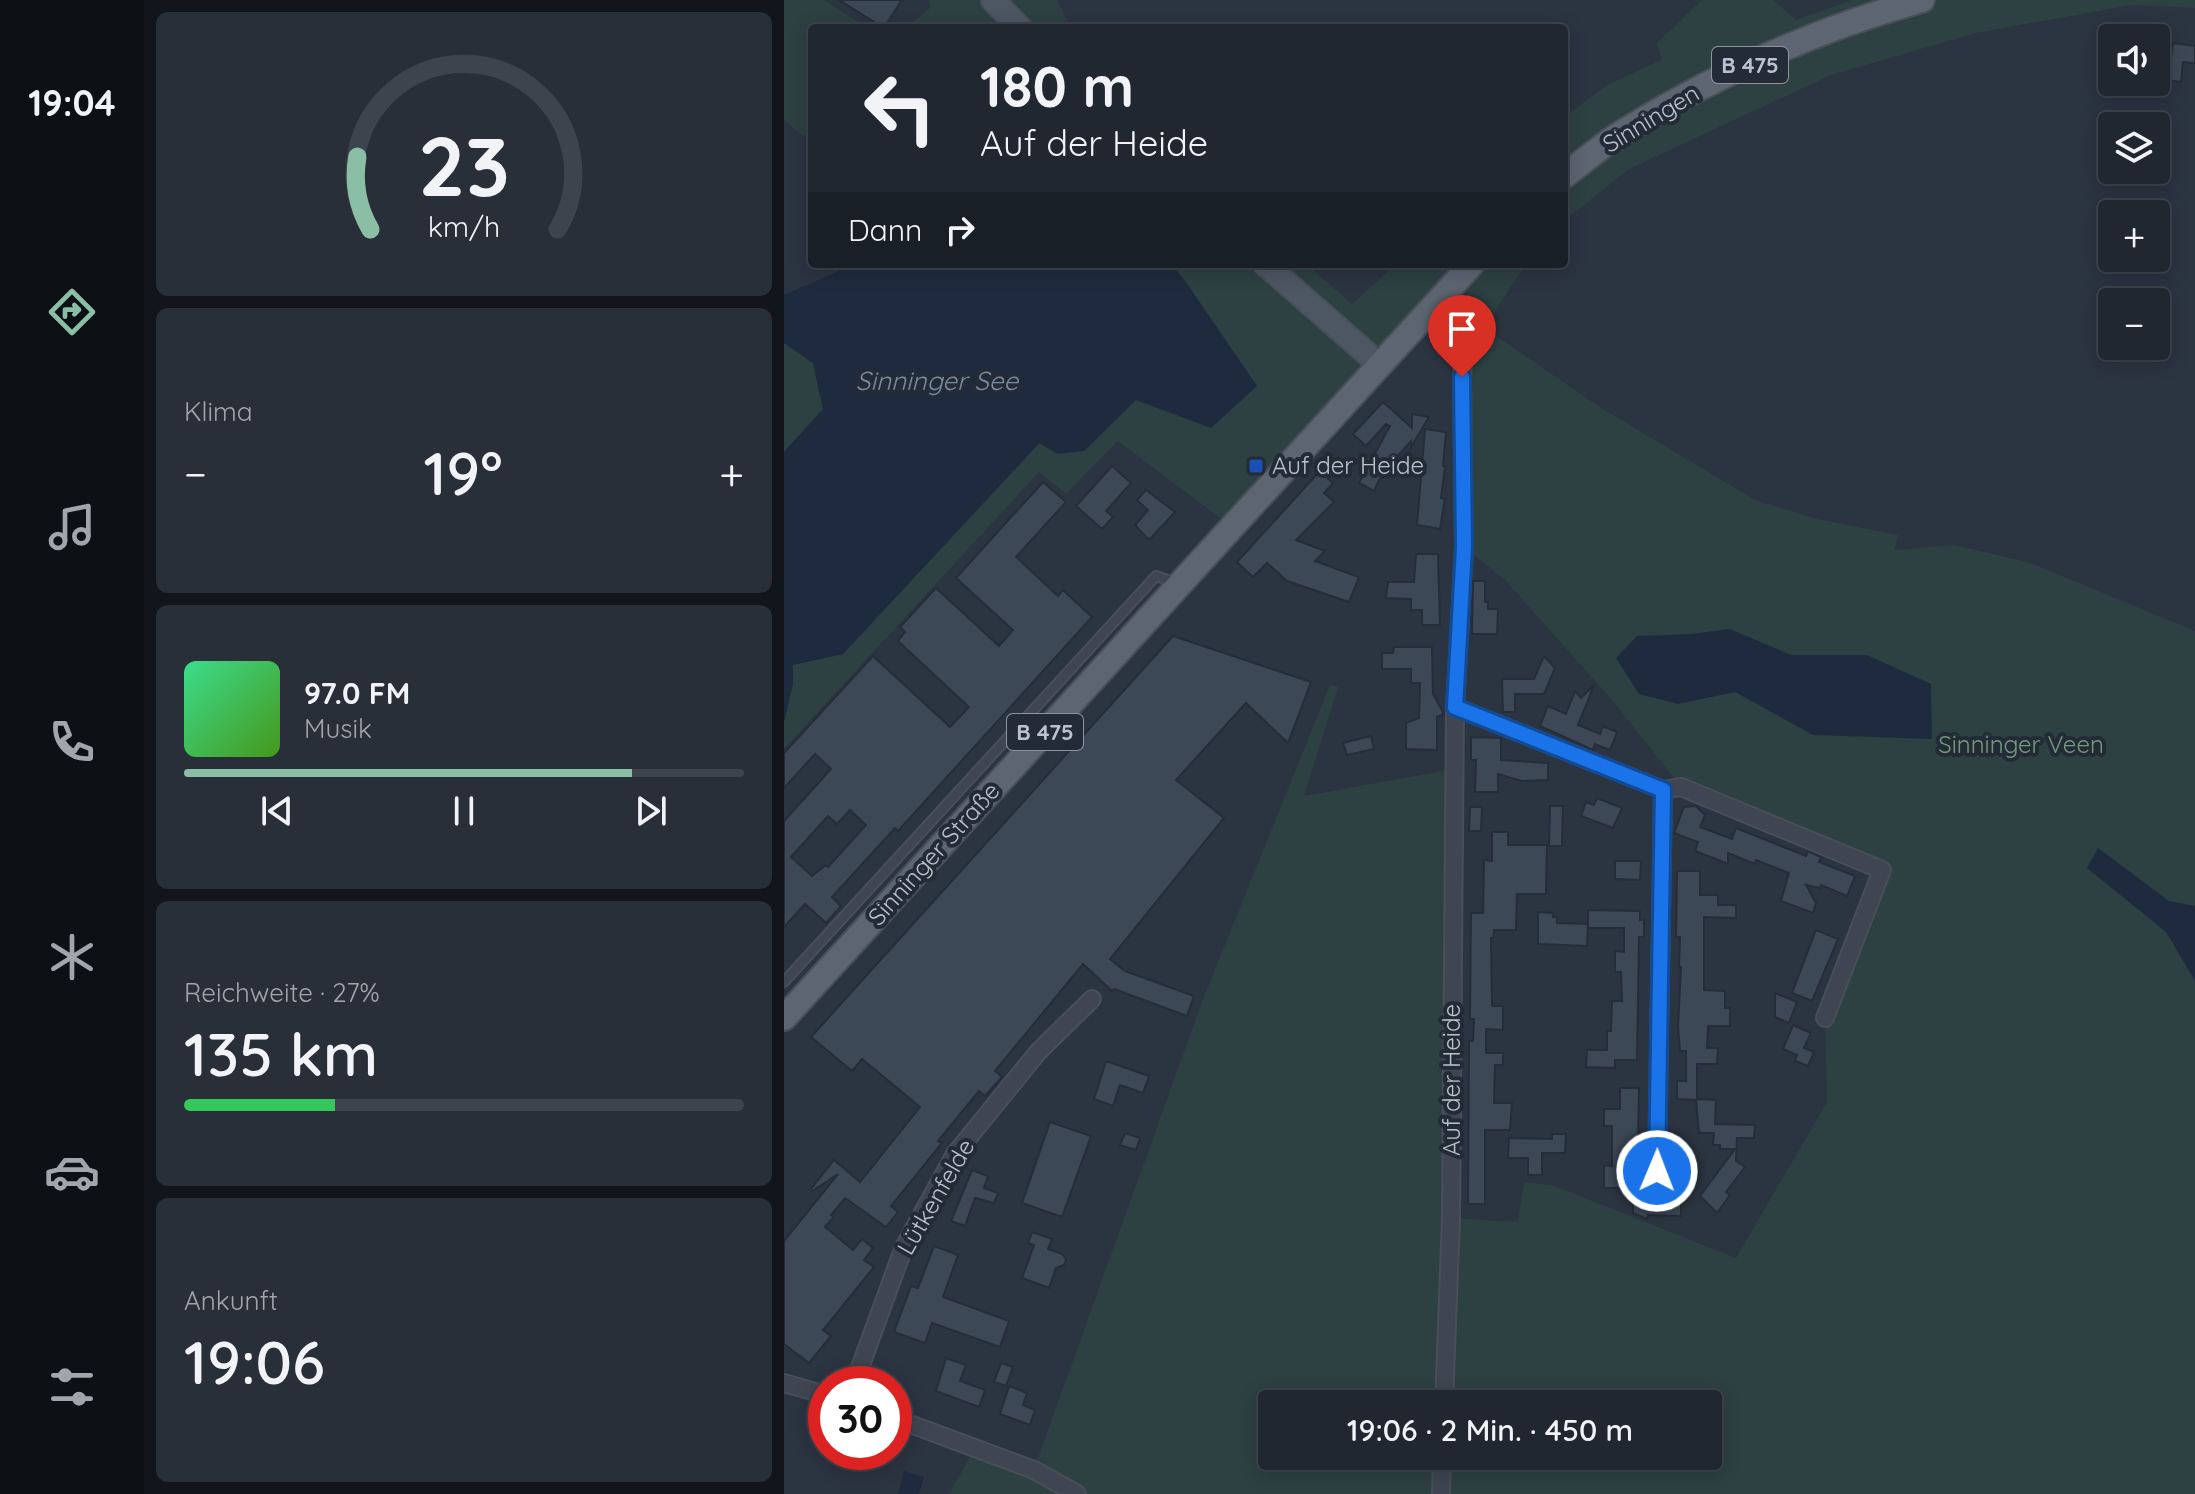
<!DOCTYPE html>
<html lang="de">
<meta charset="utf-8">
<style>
body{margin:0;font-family:Quicksand,sans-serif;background:#282f39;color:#f1f3f6;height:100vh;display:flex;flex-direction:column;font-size:30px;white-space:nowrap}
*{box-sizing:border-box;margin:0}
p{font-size:26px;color:#a2a5ab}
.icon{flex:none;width:44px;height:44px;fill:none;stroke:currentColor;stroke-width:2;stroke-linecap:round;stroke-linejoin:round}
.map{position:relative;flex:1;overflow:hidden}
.panel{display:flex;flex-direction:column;gap:12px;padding:12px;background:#12151b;width:640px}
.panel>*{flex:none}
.banner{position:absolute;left:24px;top:24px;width:760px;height:244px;border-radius:8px;box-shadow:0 4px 20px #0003,0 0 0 2px #3d444d;background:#202731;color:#f1f3f6;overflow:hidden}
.buttons{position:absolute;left:1314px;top:24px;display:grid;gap:16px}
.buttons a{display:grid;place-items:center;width:72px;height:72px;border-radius:8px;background:#202731;box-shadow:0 4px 20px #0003,0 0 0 2px #3d444d;font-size:40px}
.speed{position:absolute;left:24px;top:1366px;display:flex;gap:16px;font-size:40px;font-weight:700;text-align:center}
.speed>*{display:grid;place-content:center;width:104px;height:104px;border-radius:50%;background:#202731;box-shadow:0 4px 20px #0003,0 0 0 2px #3d444d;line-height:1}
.speed .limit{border:12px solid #d22;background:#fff;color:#111}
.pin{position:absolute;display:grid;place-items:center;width:68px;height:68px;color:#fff;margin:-82px -34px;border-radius:50% 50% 50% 0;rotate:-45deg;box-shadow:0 0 8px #0007}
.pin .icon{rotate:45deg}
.me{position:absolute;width:88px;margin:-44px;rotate:1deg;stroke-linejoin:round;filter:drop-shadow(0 0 6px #0008)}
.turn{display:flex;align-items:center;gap:28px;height:168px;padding:0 40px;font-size:36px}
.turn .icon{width:104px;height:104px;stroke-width:2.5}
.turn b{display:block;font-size:56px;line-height:68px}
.then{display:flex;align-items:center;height:76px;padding:0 40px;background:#0003;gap:16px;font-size:30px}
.big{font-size:60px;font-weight:600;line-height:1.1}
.panel .card{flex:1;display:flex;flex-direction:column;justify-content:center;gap:12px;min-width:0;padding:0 28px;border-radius:12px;background:#282f39}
.panel .dial{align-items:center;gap:0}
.dial svg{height:208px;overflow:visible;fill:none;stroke:#3d444d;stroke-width:7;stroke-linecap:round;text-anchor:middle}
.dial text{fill:#f1f3f6;stroke:none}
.song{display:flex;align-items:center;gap:24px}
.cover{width:96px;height:96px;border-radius:12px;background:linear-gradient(135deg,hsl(150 70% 55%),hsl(100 70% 35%))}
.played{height:8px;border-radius:4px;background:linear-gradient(90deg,#8abfa5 80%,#3d444d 80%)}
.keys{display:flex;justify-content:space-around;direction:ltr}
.heat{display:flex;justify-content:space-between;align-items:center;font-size:44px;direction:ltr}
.charge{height:12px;border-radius:6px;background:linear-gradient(90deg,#34c759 27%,#3d444d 0)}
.trip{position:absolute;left:474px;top:1390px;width:464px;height:80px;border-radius:8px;background:#202731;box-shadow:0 4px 20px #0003,0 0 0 2px #3d444d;font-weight:600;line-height:80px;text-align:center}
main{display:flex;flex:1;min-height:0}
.menu{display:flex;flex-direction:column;width:144px;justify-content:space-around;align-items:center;background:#0d1014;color:#a2a5ab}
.menu .icon{width:56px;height:56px}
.menu .active{color:#8abfa5}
.menu b{font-size:36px;color:#f1f3f6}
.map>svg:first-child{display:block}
.green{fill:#2d4042;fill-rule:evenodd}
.water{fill:#1e2b3e}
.building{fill:#3d4856;stroke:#252d38;stroke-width:2;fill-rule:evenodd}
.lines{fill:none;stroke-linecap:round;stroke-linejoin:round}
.lane-casing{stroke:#484f5a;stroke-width:12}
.street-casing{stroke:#484f5a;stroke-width:20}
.secondary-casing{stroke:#484f5a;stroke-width:26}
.primary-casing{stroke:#484f5a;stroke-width:28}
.lane{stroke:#3f4651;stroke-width:8}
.street{stroke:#3f4651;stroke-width:16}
.secondary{stroke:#4d5663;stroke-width:22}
.primary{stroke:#5d6571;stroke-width:24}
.route-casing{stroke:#114b97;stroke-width:20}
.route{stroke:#1a73e8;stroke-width:14}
.transit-dot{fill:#1a4fb4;stroke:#232b36;stroke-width:3}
.labels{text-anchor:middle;stroke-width:8;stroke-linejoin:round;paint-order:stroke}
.shield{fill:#232b36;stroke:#8e959e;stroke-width:2}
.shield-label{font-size:22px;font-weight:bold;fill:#bcc2cb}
.street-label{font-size:24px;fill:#bcc2cb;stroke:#232b36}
.poi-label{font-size:24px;fill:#bcc2cb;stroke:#232b36;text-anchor:start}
.park-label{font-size:24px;fill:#76997e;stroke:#232b36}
.water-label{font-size:26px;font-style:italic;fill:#798ca5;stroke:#232b36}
</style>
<main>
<nav class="menu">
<b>19:04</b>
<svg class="icon active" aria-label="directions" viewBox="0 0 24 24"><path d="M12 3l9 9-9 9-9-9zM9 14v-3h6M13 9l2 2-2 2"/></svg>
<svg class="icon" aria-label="music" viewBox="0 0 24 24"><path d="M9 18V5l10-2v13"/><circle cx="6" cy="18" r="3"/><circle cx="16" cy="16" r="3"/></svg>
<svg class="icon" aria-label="phone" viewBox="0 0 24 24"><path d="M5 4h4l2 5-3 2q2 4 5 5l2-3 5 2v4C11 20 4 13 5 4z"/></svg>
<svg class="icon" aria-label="climate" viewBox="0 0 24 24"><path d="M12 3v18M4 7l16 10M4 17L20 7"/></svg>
<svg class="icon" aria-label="car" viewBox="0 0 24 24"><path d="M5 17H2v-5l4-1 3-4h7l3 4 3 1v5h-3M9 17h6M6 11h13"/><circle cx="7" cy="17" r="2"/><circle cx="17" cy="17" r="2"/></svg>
<svg class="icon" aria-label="filters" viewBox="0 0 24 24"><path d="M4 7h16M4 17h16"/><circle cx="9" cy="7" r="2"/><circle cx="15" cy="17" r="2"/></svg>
</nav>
<section class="panel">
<div class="card dial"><svg viewBox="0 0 100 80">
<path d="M14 69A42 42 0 1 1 86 69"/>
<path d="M14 69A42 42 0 0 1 9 41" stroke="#8abfa5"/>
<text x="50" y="56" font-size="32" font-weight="700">23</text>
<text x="50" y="72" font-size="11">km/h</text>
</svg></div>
<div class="card"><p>Klima</p>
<div class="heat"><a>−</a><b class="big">19°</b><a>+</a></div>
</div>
<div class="card">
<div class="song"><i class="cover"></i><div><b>97.0 FM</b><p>Musik</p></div></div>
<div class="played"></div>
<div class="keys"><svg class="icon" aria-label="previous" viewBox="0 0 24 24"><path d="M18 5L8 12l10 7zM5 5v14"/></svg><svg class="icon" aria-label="pause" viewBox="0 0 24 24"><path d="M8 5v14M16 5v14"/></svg><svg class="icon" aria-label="next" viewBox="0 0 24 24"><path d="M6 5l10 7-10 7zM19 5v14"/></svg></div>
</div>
<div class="card"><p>Reichweite · 27%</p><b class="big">135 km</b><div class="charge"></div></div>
<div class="card"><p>Ankunft</p><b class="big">19:06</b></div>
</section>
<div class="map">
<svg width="1411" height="1494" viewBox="0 0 1411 1494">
<rect width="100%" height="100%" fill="#2b3441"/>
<!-- green -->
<g class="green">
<path d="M0 0H40L84 28H28V128L19 136 0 120Z"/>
<path d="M144 0H273L287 28H122L147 7Z"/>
<path d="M918 0H989L1012 20 1068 0H1411V8L1348 5 1192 33 1047 75 845 169 780 221V117L823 85 877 60 873 43Z"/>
<path d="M386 264H522L568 304 612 264H742L700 328 819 409 971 500 1033 519 1114 535 1111 550 1170 545 1247 563 1411 631V1494H165L191 1448 250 1469 419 999 546 685 554 687 520 796 670 769 667 1218 734 1222 740 1182 768 1185 952 1258 1043 1102 1041 1018 1098 870 897 787 829 701 721 580 680 547 682 326 660 294 447 526 334 441 282 494 255 472 0 749V666L59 654 256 443 300 451 352 400 427 427 473 386 399 278ZM488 1404H924V1456H488Z"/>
<path d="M0 343 29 363 39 409 0 452Z"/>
</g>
<!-- water -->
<g class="water">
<path d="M60 264H386L399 278 473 386 427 428 352 400 300 451 274 454 255 443 59 654 9 665V684L0 722V452L39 409 29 363 0 343V295L55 271Z"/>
<path d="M946 629 1007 655H1083L1147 684 1148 739 1029 735 951 692 894 704 855 694 832 658 853 636 908 634Z"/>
<path d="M1314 848 1385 901 1411 906V981L1382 932 1303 868Z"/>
<path d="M120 1471 140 1477 135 1494H114Z"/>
</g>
<!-- building -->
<g class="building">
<path d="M55 0H118L100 28Z"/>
<path d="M1389 43 1411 46V63L1399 62 1397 82 1384 80Z"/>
<path d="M599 402 628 428V414L645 417 627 447V441L599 472 590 491 575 483 606 426 602 424 582 446 569 434Z"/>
<path d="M641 429 662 432 659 466 661 467 657 498 661 499 656 529 633 525Z"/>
<path d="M328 466 347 483 322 511 329 517 318 529 292 506Z"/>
<path d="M536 471 549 483 540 493 550 502 512 540 541 551 531 561 575 577 565 602 503 581 483 563 469 577 453 562Z"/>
<path d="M259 482 282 502 232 557 274 596 279 590 308 617 114 831 111 828 48 897 57 906 42 923 21 904 0 927V821L47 769 31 754 0 788V753L89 656 166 727 185 707 114 641 121 632 116 627 152 588 215 646 229 630 172 578ZM66 810 82 825 44 867 42 865 28 876 7 857 44 816 53 824Z"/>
<path d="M362 490 391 512 365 540 351 525 364 510 353 500Z"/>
<path d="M632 554H654L656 625H638V610H627V599L602 598 604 582H630Z"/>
<path d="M689 581H701V602H704V609H714L713 634H688Z"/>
<path d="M389 636 527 682 504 743 462 703 392 780 440 818 326 959 341 971 410 996 403 1016 330 989 328 991 299 964 211 1071 218 1077 201 1096 195 1091 154 1141 158 1143 107 1206 114 1212 102 1227 61 1198 47 1215 50 1217 41 1227 69 1250 78 1239 89 1248 80 1260 90 1267 39 1330 47 1336 25 1363 0 1344V1241L54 1174 28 1191 27 1189 50 1160 76 1182 136 1107 78 1059 68 1071 27 1037Z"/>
<path d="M610 647H648L649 694 660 714 653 717V750L622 749V723L635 718 636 683H627V669H598V653H609Z"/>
<path d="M760 656 771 668 760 694H731V712H719L718 679H750Z"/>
<path d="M810 685 794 725 816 734 819 726 833 732 826 750 811 744 809 750 756 726 764 706 782 714 791 691 797 698Z"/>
<path d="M587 736 590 749 563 755 559 743Z"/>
<path d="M687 737 717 738V760L764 763V780L738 781 714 774V792H691L692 760H687Z"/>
<path d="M813 798 838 808 829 828 797 816 802 802 810 805Z"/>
<path d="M766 806H779L778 846H765Z"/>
<path d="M912 806 921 815 916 827 948 839 952 828 1022 856 1024 851 1037 857 1035 862 1071 876 1063 896 1037 885 1036 888 1022 885 1032 903 1029 913 997 901 1005 873 972 860 971 864 944 853V864L911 851 914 842 890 833 900 807Z"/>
<path d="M686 807H698L697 831H685Z"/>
<path d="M708 832H724V845H763L762 894H733L732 930H710L709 938H707L708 1006H719V1030L702 1029V1053H719V1065H711L710 1103H728L727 1116 726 1130H701V1204H684L685 1041H689L690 1019H686L687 913H699L700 860 708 861Z"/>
<path d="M831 861H857L856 880 831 879Z"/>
<path d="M893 871H916V895H934V905H952V918L920 917V990L941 991V1008H946V1026H924L923 1048H934L933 1064H913V1099L932 1100 931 1124 971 1125 970 1138H953L952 1161 961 1167 942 1192 946 1195 933 1213 916 1196 951 1149H936V1145H929L930 1133H915L912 1100 893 1099V1081H902V1051H896L894 1027 897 967H895L896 937H892Z"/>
<path d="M804 910 856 911V920H860V937H855L853 1060H831V1068L802 1067 803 1050H823V1031H827L828 1001H838L837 972H831V951L840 952V928H804Z"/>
<path d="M754 912 769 913V917H773V923L804 924 803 946 754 944Z"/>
<path d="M1032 930 1054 939 1028 1001 1008 993Z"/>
<path d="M991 993 1013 1002 1005 1023 991 1017Z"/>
<path d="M1009 1025 1027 1033 1020 1048 1030 1052 1024 1066 1011 1061 1013 1055 999 1049Z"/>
<path d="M322 1061 365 1076 359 1093 336 1085 329 1106 310 1099Z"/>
<path d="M836 1088H855L854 1146H846V1188H820V1165L828 1166V1126H820V1109H836Z"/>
<path d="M266 1122 307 1136 278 1217 238 1203Z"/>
<path d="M341 1133 356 1138 352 1150 336 1145Z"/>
<path d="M768 1134H782L781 1153H758V1175H744V1158H724L725 1138 768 1139Z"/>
<path d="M188 1170 204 1176 200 1188 214 1193 210 1203 191 1198 181 1226 167 1221Z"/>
<path d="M849 1192H897V1216L864 1215 863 1219 849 1213Z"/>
<path d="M248 1232 268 1239 264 1249 278 1254 282 1259 280 1265 272 1268 265 1288 238 1278 250 1245 244 1243Z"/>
<path d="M150 1246 174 1255 159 1297 225 1321 216 1347 148 1323 141 1343 110 1332 127 1286 134 1288Z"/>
<path d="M162 1358 182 1365 176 1381 201 1390 195 1407 152 1391Z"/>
<path d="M217 1363 229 1367 222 1386 210 1382Z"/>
<path d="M225 1386 243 1393 239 1405 251 1410 246 1425 216 1414Z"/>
</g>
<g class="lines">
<defs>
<path id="lane" d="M0 982 372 576 392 583"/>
<g id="street">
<path d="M660 294 670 304 682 326 678 377 680 547 671 707"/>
<path d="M873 1171 879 790"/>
<path d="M0 1383 42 1395"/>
<path d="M70 1384 120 1247 171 1154 254 1052 308 999"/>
<path d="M660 1404 667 1218 671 707 879 790 897 787 1098 870 1041 1018"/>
<path d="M110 1418 250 1470 293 1494"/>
<path d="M657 1494 658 1456"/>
</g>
<g id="secondary">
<path d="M209 0 236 28"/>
<path d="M481 264 596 365"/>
</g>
<g id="primary">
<path d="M780 176C799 162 818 145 839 132 931 75 1034 29 1138 0"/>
<path d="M0 1018 688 264"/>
</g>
</defs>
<!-- lane casing -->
<use href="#lane" class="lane-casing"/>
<!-- street casing -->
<use href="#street" class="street-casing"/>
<!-- secondary casing -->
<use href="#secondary" class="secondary-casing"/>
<!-- primary casing -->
<use href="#primary" class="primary-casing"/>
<!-- lane -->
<use href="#lane" class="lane"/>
<!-- street -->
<use href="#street" class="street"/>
<!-- secondary -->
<use href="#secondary" class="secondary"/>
<!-- primary -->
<use href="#primary" class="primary"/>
</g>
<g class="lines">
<defs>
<path id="route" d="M678 377 680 547 671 707 879 790 873 1171"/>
</defs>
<!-- route casing -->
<use href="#route" class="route-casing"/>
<!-- route -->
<use href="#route" class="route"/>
</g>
<!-- markers -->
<rect class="transit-dot" x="464" y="458" width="16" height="16" rx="4"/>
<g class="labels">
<!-- shield labels -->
<g class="shield">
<rect x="928" y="47" width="76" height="36" rx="6"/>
<rect x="223" y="714" width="76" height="36" rx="6"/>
</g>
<g class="shield-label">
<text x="966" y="73">B 475</text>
<text x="261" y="740">B 475</text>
</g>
<!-- street labels -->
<g class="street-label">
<text transform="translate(867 119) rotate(-31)" y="8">Sinningen</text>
<text transform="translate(150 854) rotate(-48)" y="8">Sinninger Straße</text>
<text transform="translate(668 1080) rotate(-90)" y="8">Auf der Heide</text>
<text transform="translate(152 1197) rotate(-60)" y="8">Lütkenfelde</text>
</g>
<!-- poi labels -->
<g class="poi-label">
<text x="488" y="474">Auf der Heide</text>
</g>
<!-- park labels -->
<g class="park-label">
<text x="1237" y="753">Sinninger Veen</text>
</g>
<!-- water labels -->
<g class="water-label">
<text x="153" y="390">Sinninger See</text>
</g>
</g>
</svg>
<div class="buttons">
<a><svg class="icon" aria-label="sound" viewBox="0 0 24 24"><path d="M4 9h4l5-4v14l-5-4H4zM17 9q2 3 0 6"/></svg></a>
<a><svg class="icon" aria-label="layers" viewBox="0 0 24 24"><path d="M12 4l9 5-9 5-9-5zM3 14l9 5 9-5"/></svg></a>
<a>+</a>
<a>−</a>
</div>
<div class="speed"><div class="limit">30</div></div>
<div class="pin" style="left:678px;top:377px;background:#d93025"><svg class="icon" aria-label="arrive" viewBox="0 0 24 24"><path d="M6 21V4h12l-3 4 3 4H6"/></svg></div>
<svg class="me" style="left:873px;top:1171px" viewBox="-20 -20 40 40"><circle r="17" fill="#1a73e8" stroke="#fff" stroke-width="3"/><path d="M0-11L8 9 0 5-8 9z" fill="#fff"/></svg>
<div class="trip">19:06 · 2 Min. · 450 m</div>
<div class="banner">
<div class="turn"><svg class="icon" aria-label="left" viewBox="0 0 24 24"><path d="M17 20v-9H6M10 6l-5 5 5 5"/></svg><div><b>180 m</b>Auf der Heide</div></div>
<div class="then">Dann<svg class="icon" aria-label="right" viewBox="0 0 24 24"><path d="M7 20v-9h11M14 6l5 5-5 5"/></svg></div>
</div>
</div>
</main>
